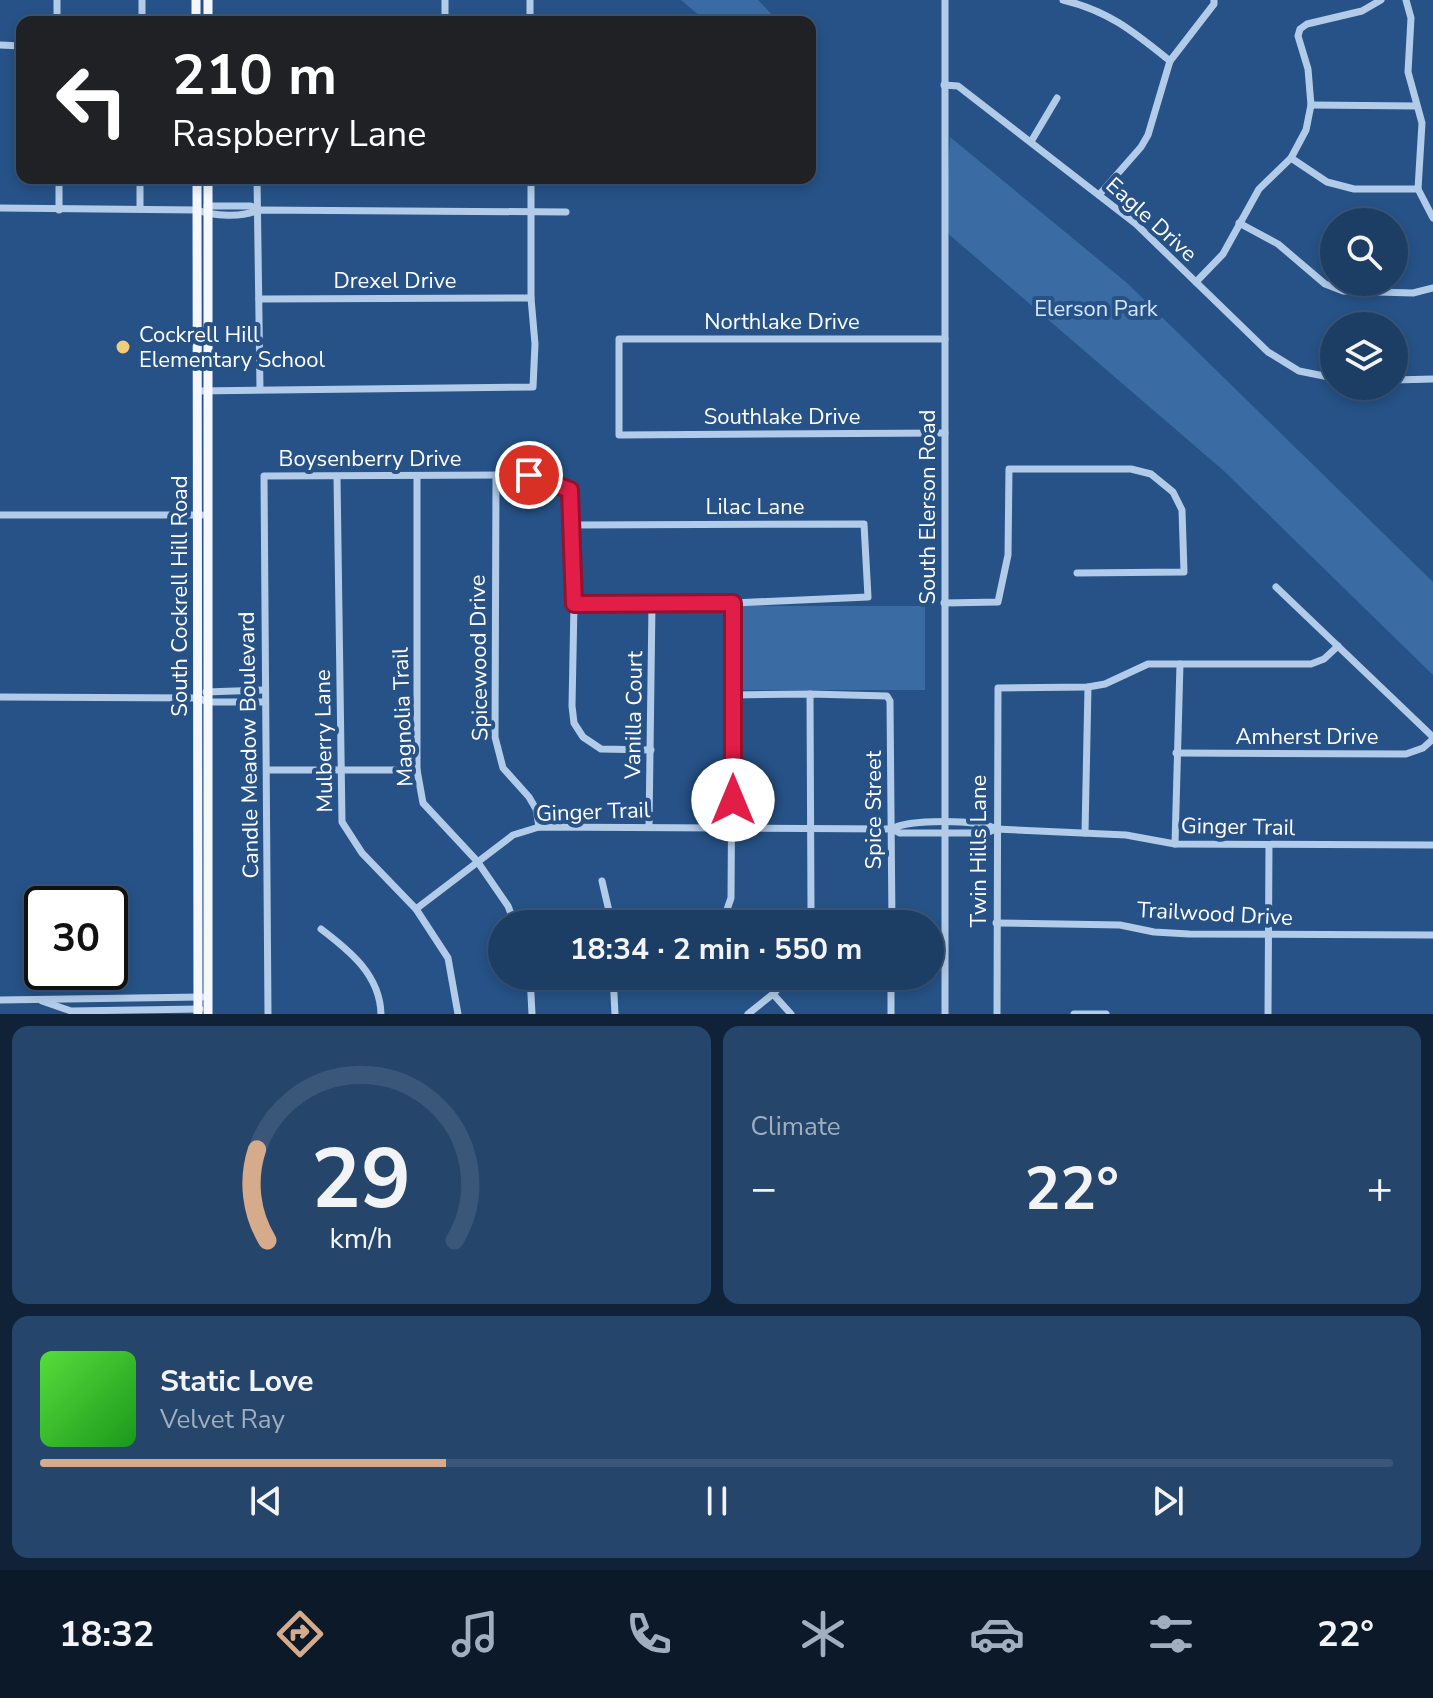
<!DOCTYPE html>
<meta charset="utf-8">
<style>
body{margin:0;font-family:"Nunito Sans",sans-serif;background:#25456b;color:#f1f3f6;height:100vh;display:flex;flex-direction:column;font-size:30px;white-space:nowrap}
*{box-sizing:border-box;margin:0}
p{font-size:26px;color:#a0aebf}
.icon{flex:none;width:44px;height:44px;fill:none;stroke:currentColor;stroke-width:2;stroke-linecap:round;stroke-linejoin:round}
.map{position:relative;height:1014px;overflow:hidden}
.details{display:flex;flex-direction:column;gap:12px;padding:12px;background:#0f2238;flex:1}
.details>*{flex:none}
.hud{position:absolute;left:16px;top:16px;width:800px;height:168px;border-radius:16px;box-shadow:0 4px 12px #0003,0 0 0 2px #3a5779;background:#202124;color:#fff;overflow:hidden}
.fabs{position:absolute;left:1320px;top:208px;display:grid;gap:16px}
.fabs a{display:grid;place-items:center;width:88px;height:88px;border-radius:50%;background:#1c3e65;box-shadow:0 4px 12px #0003,0 0 0 2px #3a5779;font-size:40px}
.speed{position:absolute;left:24px;top:886px;display:flex;gap:16px;font-size:40px;font-weight:700;text-align:center}
.speed>*{display:grid;place-content:center;width:104px;height:104px;border-radius:50%;background:#1c3e65;box-shadow:0 4px 12px #0003,0 0 0 2px #3a5779;line-height:1}
.speed .limit{border:4px solid #111;border-radius:12px;background:#fff;color:#111}
.pin{position:absolute;display:grid;place-items:center;width:68px;height:68px;color:#fff;margin:-34px;border:4px solid #fff;border-radius:50%;box-shadow:0 2px 8px #0007}
.me{position:absolute;width:88px;margin:-44px;rotate:0deg;stroke-linejoin:round;filter:drop-shadow(0 0 6px #0008)}
.turn{display:flex;align-items:center;gap:28px;height:168px;padding:0 24px;font-size:36px}
.turn .icon{width:104px;height:104px;stroke-width:2.5}
.turn b{display:block;font-size:56px;line-height:68px}
.big{font-size:60px;font-weight:700;line-height:1.1}
.details .widget{flex:1;display:flex;flex-direction:column;justify-content:center;gap:12px;min-width:0;padding:0 28px;border-radius:16px;background:#25456b}
.details .dial{align-items:center;gap:0}
.dial svg{height:208px;overflow:visible;fill:none;stroke:#3a5779;stroke-width:7;stroke-linecap:round;text-anchor:middle}
.dial text{fill:#f1f3f6;stroke:none}
.song{display:flex;align-items:center;gap:24px}
.cover{width:96px;height:96px;border-radius:12px;background:linear-gradient(135deg,hsl(110 70% 55%),hsl(120 70% 35%))}
.played{height:8px;border-radius:4px;background:linear-gradient(90deg,#d6ab8b 30%,#3a5779 30%)}
.keys{display:flex;justify-content:space-around;direction:ltr}
.heat{display:flex;justify-content:space-between;align-items:center;font-size:44px;direction:ltr}
.details .tiles{flex:1;display:grid;gap:12px;grid-template-columns:1fr 1fr}
.widget:last-child{grid-column:span 2}
.trip{position:absolute;left:488px;top:910px;width:456px;height:80px;border-radius:40px;background:#1c3e65;box-shadow:0 4px 12px #0003,0 0 0 2px #3a5779;font-weight:700;line-height:80px;text-align:center}
.menu{display:flex;height:128px;justify-content:space-around;align-items:center;background:#0b1928;color:#a0aebf}
.menu .icon{width:56px;height:56px}
.menu .current{color:#d6ab8b}
.menu b{font-size:36px;color:#f1f3f6}
.map>svg:first-child{display:block}
.green{fill:#3a6ca3}
.lines{fill:none;stroke-linecap:round;stroke-linejoin:round}
.minor{stroke:#b1cbe8;stroke-width:7}
.major{stroke:#f4f8fe;stroke-width:9}
.route-casing{stroke:#92132f;stroke-width:20}
.route{stroke:#e11d48;stroke-width:14}
.poi-dot{fill:#f2cc76;stroke:#265287;stroke-width:3}
.labels{text-anchor:middle;stroke-width:8;stroke-linejoin:round;paint-order:stroke}
.street-label{font-size:22px;fill:#fff;stroke:#265287}
.park-label{font-size:22px;fill:#d5e5f7;stroke:#265287}
.poi-label{font-size:22px;fill:#fff;stroke:#265287;text-anchor:start}
</style>
<div class="map">
<svg width="1433" height="1014" viewBox="0 0 1433 1014">
<rect width="100%" height="100%" fill="#265287"/>
<!-- green -->
<g class="green">
<path d="M681 0H758L779 22H707Z"/>
<path d="M950 137 1127 283 1433 582V675L1224 471 945 231Z"/>
<rect x="736" y="606" width="189" height="84"/>
</g>
<g class="lines">
<!-- minor -->
<g class="minor">
<path d="M57 0V22"/>
<path d="M445 0V22"/>
<path d="M945 0V1014"/>
<path d="M1063 0C1109 11 1134 32 1170 61"/>
<path d="M1406 0 1411 18 1408 72 1422 123 1418 189 1433 218"/>
<path d="M142 22V0"/>
<path d="M530 22V0"/>
<path d="M0 45 22 46"/>
<path d="M944 85 958 86 1136 224 1268 352 1299 371 1334 378"/>
<path d="M1311 105 1416 106"/>
<path d="M1032 140 1057 98"/>
<path d="M1291 158 1327 182 1354 189H1418"/>
<path d="M59 178V210"/>
<path d="M257 178 260 389"/>
<path d="M1099 195 1141 147 1148 135 1170 61 1214 4V0"/>
<path d="M207 206H251L258 210"/>
<path d="M0 208 197 210C213 216 242 218 258 210L566 212"/>
<path d="M140 209V178"/>
<path d="M1239 223 1278 244 1325 284 1343 291 1413 293 1433 288"/>
<path d="M1196 282 1223 254 1259 189 1291 158 1306 130 1311 105 1308 69 1298 36 1300 29 1307 24 1362 11 1381 0"/>
<path d="M259 299 531 298"/>
<path d="M1394 380 1433 379"/>
<path d="M197 391 533 387 535 344 531 298V178"/>
<path d="M945 433 619 435V339H945"/>
<path d="M496 475 495 737 503 768 529 797 536 809 539 827"/>
<path d="M417 476V770L423 803 477 861 508 906 515 924"/>
<path d="M337 477 342 822 362 853 416 909 448 958 458 1014"/>
<path d="M0 515H202"/>
<path d="M573 525 864 524 868 597 733 603 574 604"/>
<path d="M1276 587 1433 737"/>
<path d="M944 603 998 602 1008 555 1009 469H1131L1151 474 1173 492 1182 510 1184 572 1077 573"/>
<path d="M206 692 265 690"/>
<path d="M732 695 810 694 887 696 890 701 892 924"/>
<path d="M0 697 198 698 208 702H265"/>
<path d="M1176 753 1406 754 1423 748 1433 739"/>
<path d="M268 770H417"/>
<path d="M649 827 652 604"/>
<path d="M892 829C907 819 980 819 996 829"/>
<path d="M1085 833 1088 687"/>
<path d="M1175 844 1180 664"/>
<path d="M602 881 612 924"/>
<path d="M416 909 513 835 539 827 892 829 900 833H986L996 829 1126 835 1175 844 1433 845"/>
<path d="M996 923 1120 925 1154 932 1189 934 1433 935"/>
<path d="M722 924 731 898 733 603"/>
<path d="M809 924 811 908 810 694"/>
<path d="M321 929C350 951 380 975 381 1014"/>
<path d="M530 976 532 1014"/>
<path d="M613 976 615 1014"/>
<path d="M773 994 791 1014"/>
<path d="M0 1000 202 997"/>
<path d="M42 1001 71 1011 200 1009"/>
<path d="M268 1014 264 476 529 475 570 490 574 604 572 706 574 723 583 737 601 749 651 750"/>
<path d="M748 1014 773 994 790 976"/>
<path d="M891 1014V976"/>
<path d="M997 1014 998 688 1088 687 1105 684 1148 664H1311L1324 659 1338 646"/>
<path d="M1074 1014H1106"/>
<path d="M1268 1014 1269 845"/>
</g>
<!-- major -->
<g class="major">
<path d="M196 0V22"/>
<path d="M208 0V22"/>
<path d="M197 178 198 1014"/>
<path d="M208 178V1014"/>
</g>
</g>
<g class="lines">
<defs>
<path id="route" d="M529 475 570 490 574 604 733 603V800"/>
</defs>
<!-- route casing -->
<use href="#route" class="route-casing"/>
<!-- route -->
<use href="#route" class="route"/>
</g>
<!-- markers -->
<circle class="poi-dot" cx="123" cy="347" r="8"/>
<g class="labels">
<!-- street labels -->
<g class="street-label">
<text transform="translate(1152 219) rotate(42)" y="8">Eagle Drive</text>
<text x="395" y="288">Drexel Drive</text>
<text x="782" y="329">Northlake Drive</text>
<text x="782" y="424">Southlake Drive</text>
<text x="370" y="466">Boysenberry Drive</text>
<text x="755" y="514">Lilac Lane</text>
<text transform="translate(927 507) rotate(-90)" y="8">South Elerson Road</text>
<text transform="translate(179 596) rotate(-90)" y="8">South Cockrell Hill Road</text>
<text transform="translate(478 658) rotate(-91)" y="8">Spicewood Drive</text>
<text transform="translate(633 715) rotate(-89)" y="8">Vanilla Court</text>
<text transform="translate(402 717) rotate(-92)" y="8">Magnolia Trail</text>
<text x="1307" y="744">Amherst Drive</text>
<text transform="translate(323 741) rotate(-91)" y="8">Mulberry Lane</text>
<text transform="translate(248 745) rotate(-91)" y="8">Candle Meadow Boulevard</text>
<text transform="translate(873 810) rotate(-90)" y="8">Spice Street</text>
<text transform="translate(593 811) rotate(-2)" y="8">Ginger Trail</text>
<text transform="translate(1238 826) rotate(1)" y="8">Ginger Trail</text>
<text transform="translate(978 851) rotate(-90)" y="8">Twin Hills Lane</text>
<text transform="translate(1215 913) rotate(3)" y="8">Trailwood Drive</text>
</g>
<!-- park labels -->
<g class="park-label">
<text x="1096" y="316">Elerson Park</text>
</g>
<!-- poi labels -->
<g class="poi-label">
<text x="139" y="342">Cockrell Hill<tspan x="139" dy="25">Elementary School</tspan></text>
</g>
</g>
</svg>
<div class="fabs">
<a><svg class="icon" aria-label="search" viewBox="0 0 24 24"><circle cx="10" cy="10" r="6"/><path d="M15 15l6 6"/></svg></a>
<a><svg class="icon" aria-label="layers" viewBox="0 0 24 24"><path d="M12 4l9 5-9 5-9-5zM3 14l9 5 9-5"/></svg></a>
</div>
<div class="speed"><div class="limit">30</div></div>
<div class="pin" style="left:529px;top:475px;background:#d93025"><svg class="icon" aria-label="arrive" viewBox="0 0 24 24"><path d="M6 21V4h12l-3 4 3 4H6"/></svg></div>
<svg class="me" style="left:733px;top:800px" viewBox="-20 -20 40 40"><circle r="19" fill="#fff"/><path d="M0-13L10 11 0 6-10 11z" fill="#e11d48"/></svg>
<div class="trip">18:34 · 2 min · 550 m</div>
<div class="hud">
<div class="turn"><svg class="icon" aria-label="left" viewBox="0 0 24 24"><path d="M17 20v-9H6M10 6l-5 5 5 5"/></svg><div><b>210 m</b>Raspberry Lane</div></div>
</div>
</div>
<section class="details">
<div class="tiles">
<div class="widget dial"><svg viewBox="0 0 100 80">
<path d="M14 69A42 42 0 1 1 86 69"/>
<path d="M14 69A42 42 0 0 1 10 34" stroke="#d6ab8b"/>
<text x="50" y="56" font-size="32" font-weight="700">29</text>
<text x="50" y="72" font-size="11">km/h</text>
</svg></div>
<div class="widget"><p>Climate</p>
<div class="heat"><a>−</a><b class="big">22°</b><a>+</a></div>
</div>
<div class="widget">
<div class="song"><i class="cover"></i><div><b>Static Love</b><p>Velvet Ray</p></div></div>
<div class="played"></div>
<div class="keys"><svg class="icon" aria-label="previous" viewBox="0 0 24 24"><path d="M18 5L8 12l10 7zM5 5v14"/></svg><svg class="icon" aria-label="pause" viewBox="0 0 24 24"><path d="M8 5v14M16 5v14"/></svg><svg class="icon" aria-label="next" viewBox="0 0 24 24"><path d="M6 5l10 7-10 7zM19 5v14"/></svg></div>
</div>
</div>
</section>
<nav class="menu">
<b>18:32</b>
<svg class="icon current" aria-label="directions" viewBox="0 0 24 24"><path d="M12 3l9 9-9 9-9-9zM9 14v-3h6M13 9l2 2-2 2"/></svg>
<svg class="icon" aria-label="music" viewBox="0 0 24 24"><path d="M9 18V5l10-2v13"/><circle cx="6" cy="18" r="3"/><circle cx="16" cy="16" r="3"/></svg>
<svg class="icon" aria-label="phone" viewBox="0 0 24 24"><path d="M5 4h4l2 5-3 2q2 4 5 5l2-3 5 2v4C11 20 4 13 5 4z"/></svg>
<svg class="icon" aria-label="climate" viewBox="0 0 24 24"><path d="M12 3v18M4 7l16 10M4 17L20 7"/></svg>
<svg class="icon" aria-label="car" viewBox="0 0 24 24"><path d="M5 17H2v-5l4-1 3-4h7l3 4 3 1v5h-3M9 17h6M6 11h13"/><circle cx="7" cy="17" r="2"/><circle cx="17" cy="17" r="2"/></svg>
<svg class="icon" aria-label="filters" viewBox="0 0 24 24"><path d="M4 7h16M4 17h16"/><circle cx="9" cy="7" r="2"/><circle cx="15" cy="17" r="2"/></svg>
<b>22°</b>
</nav>
